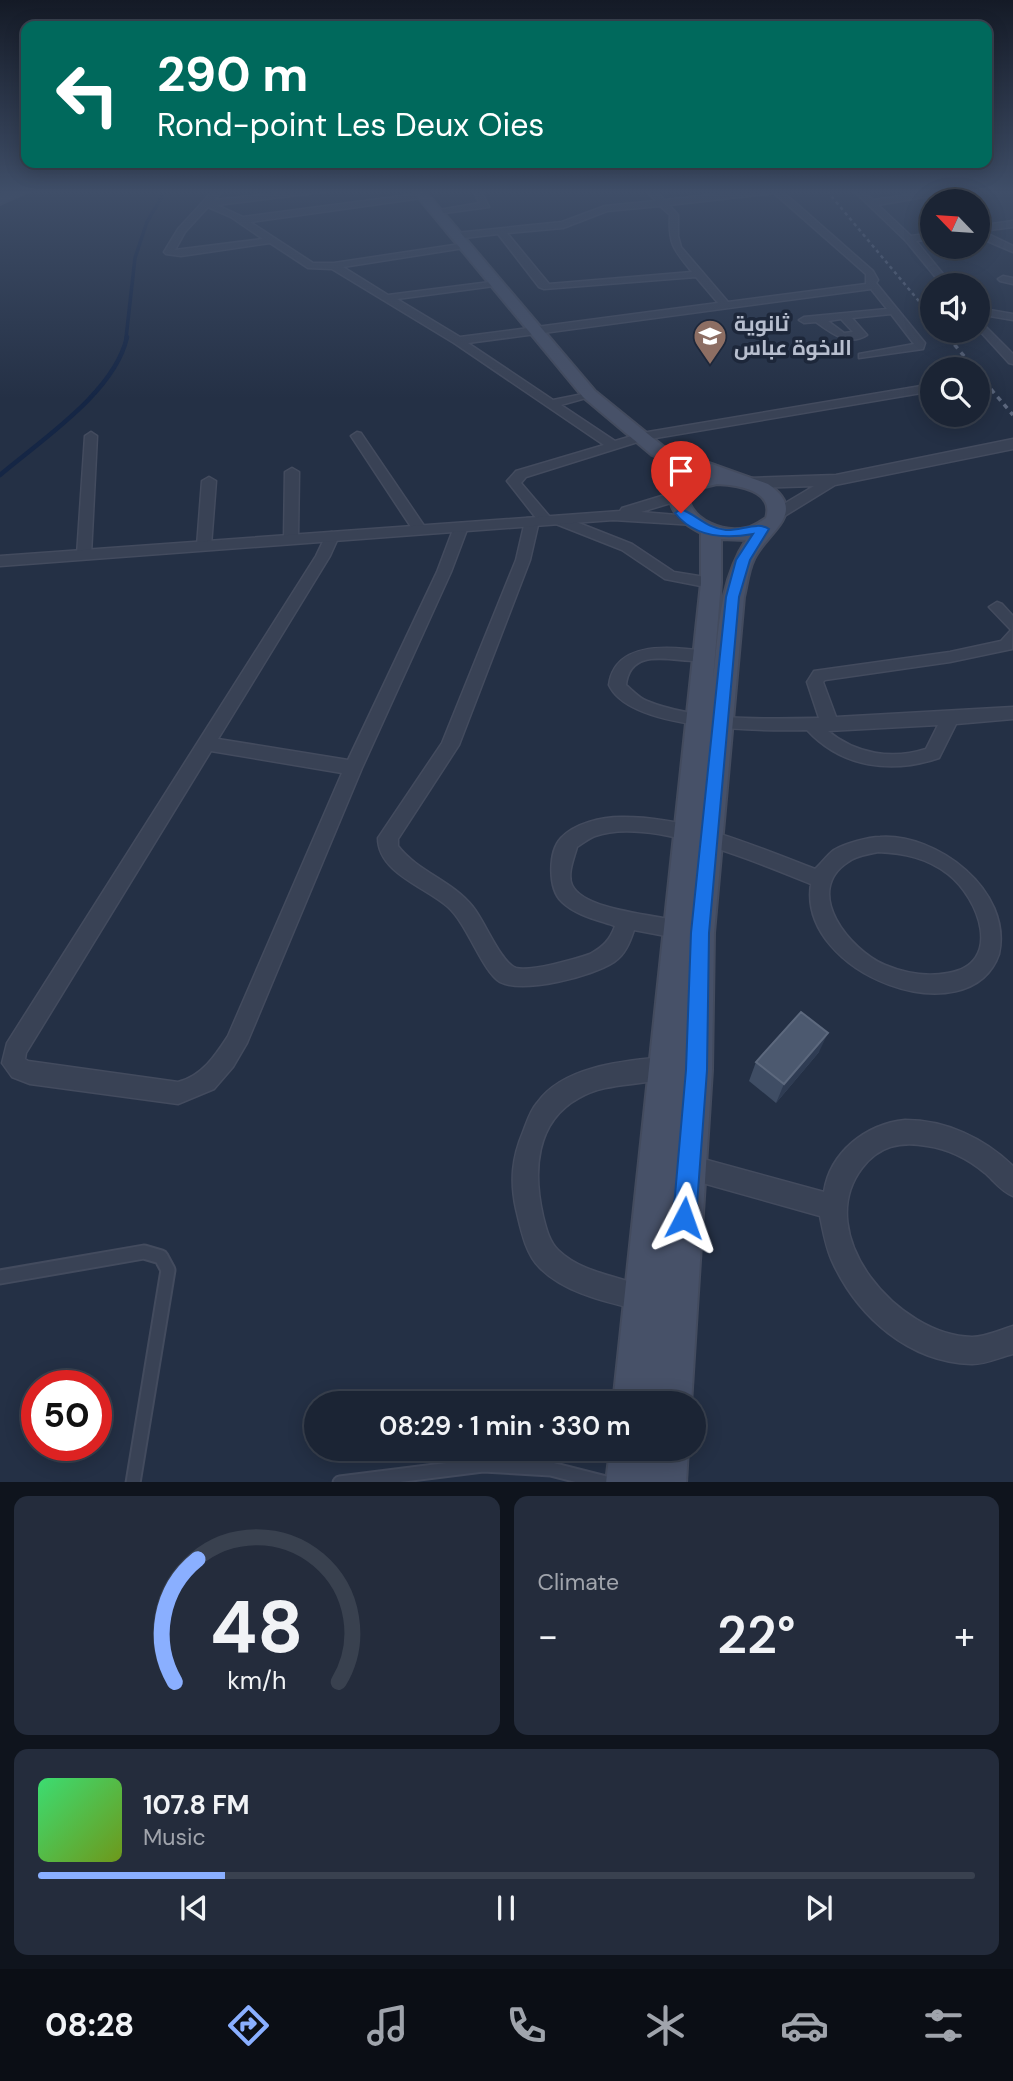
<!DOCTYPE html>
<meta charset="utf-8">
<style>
body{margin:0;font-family:"DM Sans",Cairo,sans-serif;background:#242c3c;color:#f1f3f6;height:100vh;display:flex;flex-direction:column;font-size:26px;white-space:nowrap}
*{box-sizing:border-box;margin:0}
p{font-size:23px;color:#a0a4ac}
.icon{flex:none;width:38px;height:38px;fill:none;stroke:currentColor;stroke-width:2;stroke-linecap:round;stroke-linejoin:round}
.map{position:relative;height:1482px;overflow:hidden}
.panel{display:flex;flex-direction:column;gap:14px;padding:14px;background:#0f141d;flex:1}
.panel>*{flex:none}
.guide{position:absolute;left:21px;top:21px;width:971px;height:147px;border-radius:14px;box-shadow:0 4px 18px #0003,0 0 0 2px #39414f;background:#00695c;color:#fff;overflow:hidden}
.needle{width:46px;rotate:295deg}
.fabs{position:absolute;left:920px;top:189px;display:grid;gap:14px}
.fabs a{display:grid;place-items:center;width:70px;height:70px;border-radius:50%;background:#1b2434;box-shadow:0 4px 18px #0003,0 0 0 2px #39414f;font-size:35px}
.speed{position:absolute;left:21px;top:1370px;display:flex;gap:14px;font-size:35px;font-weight:700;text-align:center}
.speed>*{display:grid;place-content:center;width:91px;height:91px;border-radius:50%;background:#1b2434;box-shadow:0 4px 18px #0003,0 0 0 2px #39414f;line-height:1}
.speed .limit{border:10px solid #d22;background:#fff;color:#111}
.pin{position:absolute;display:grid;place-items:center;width:60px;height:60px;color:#fff;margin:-72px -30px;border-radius:50% 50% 50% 0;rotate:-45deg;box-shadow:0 0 7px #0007}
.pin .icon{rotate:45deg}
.me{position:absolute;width:77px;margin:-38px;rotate:4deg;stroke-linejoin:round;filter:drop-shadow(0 0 5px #0008)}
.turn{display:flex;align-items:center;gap:24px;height:147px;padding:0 21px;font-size:32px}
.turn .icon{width:91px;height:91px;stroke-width:2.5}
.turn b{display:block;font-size:49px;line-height:60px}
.big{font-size:52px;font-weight:600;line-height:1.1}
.panel .tile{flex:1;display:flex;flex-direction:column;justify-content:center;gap:10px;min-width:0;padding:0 24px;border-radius:14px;background:#242c3c}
.panel .dial{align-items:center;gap:0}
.dial svg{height:182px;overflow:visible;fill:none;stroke:#39414f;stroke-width:7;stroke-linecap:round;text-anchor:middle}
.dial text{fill:#f1f3f6;stroke:none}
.song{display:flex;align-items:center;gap:21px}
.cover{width:84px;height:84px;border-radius:10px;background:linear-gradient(135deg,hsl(140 70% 55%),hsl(80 70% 35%))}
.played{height:7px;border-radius:4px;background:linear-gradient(90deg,#8aafff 20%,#39414f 20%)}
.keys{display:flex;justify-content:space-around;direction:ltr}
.heat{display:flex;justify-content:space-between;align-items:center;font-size:38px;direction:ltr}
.panel .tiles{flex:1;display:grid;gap:14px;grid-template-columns:1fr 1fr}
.tile:last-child{grid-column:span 2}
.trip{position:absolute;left:304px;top:1391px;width:402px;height:70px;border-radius:35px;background:#1b2434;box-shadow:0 4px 18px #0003,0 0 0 2px #39414f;font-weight:600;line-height:70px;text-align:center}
.menu{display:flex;height:112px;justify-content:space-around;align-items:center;background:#0b0e15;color:#a0a4ac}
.menu .icon{width:49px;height:49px}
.menu .current{color:#8aafff}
.menu b{font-size:32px;color:#f1f3f6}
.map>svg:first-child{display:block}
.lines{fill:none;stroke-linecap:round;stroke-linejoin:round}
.stream-far1{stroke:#152645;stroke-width:3.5}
.stream{stroke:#152645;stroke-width:4.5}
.service-casing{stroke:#434b5e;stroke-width:17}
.minor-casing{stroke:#434b5e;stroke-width:3}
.tertiary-casing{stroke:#434b5e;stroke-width:3}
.secondary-casing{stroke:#434b5e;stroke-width:4}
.service{stroke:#394255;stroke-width:13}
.minor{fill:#394255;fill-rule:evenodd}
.tertiary{fill:#394255;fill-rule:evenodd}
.secondary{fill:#475168;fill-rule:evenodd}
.rail-far1{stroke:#5b667c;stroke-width:2.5;stroke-dasharray:3.5 3.5;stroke-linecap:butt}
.rail{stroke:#5b667c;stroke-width:3.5;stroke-dasharray:5 5;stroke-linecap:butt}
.wall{fill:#3f4d64}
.shaded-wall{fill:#2f3c53}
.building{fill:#4c596f;stroke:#5d697e;stroke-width:2}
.route{fill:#1a73e8;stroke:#114b97;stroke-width:2}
.labels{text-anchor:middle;stroke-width:7;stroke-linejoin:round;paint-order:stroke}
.far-poi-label{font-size:21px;font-weight:bold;fill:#b7bece;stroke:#1d273a;text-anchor:start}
</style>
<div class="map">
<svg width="1013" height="1483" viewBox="0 0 1013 1483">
<rect width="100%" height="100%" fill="#243045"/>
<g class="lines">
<!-- stream-far1 -->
<path class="stream-far1" d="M126 338 135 258 147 222 165 191"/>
<!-- stream -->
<path class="stream" d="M0 475C41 440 115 392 127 337"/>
<defs>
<g id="service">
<path d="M0 1277 144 1252 161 1257 168 1270 133 1483"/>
<path d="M340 1483 483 1465 551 1469 606 1483"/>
</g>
<g id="minor">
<path d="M213 191H222L214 200 299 191H330L217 205 243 217 425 193 422 198 250 222 313 263H334L467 243 469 245 464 248 343 267 388 295 498 281V285L494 286 397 299 460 337 718 303 696 277 544 289 539 287 498 234 456 239 451 236 456 233 562 222 605 206 656 201 647 191H656L664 200 745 191H782L873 271 878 280 876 283 925 343 923 349 859 358V354L914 344 891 314 852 318 867 335C849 347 831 333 816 322L804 323 799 320 804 317 887 309 871 289 468 343 553 400 593 392V396L561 405 615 441 642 433 933 384V391L644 440 526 477 521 483 550 517 561 516 632 544 674 572 711 578 718 583 711 588 665 579 622 550 551 522 545 524 539 521 530 560 459 745 398 839V846C418 872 453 881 473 907 484 920 501 963 516 968 530 972 576 959 590 954 603 947 610 940 615 926 598 920 575 915 562 902 548 889 548 852 561 838 575 823 602 817 621 817 687 816 755 846 815 869 821 864 827 855 834 850 844 844 868 837 880 837 936 833 1013 890 999 954 970 1038 797 975 811 884 759 863 650 816 595 836 589 838 582 844 577 847 574 858 567 874 572 885 585 913 668 915 694 925L697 931 694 937 687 940 634 930C630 942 625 955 614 962 593 976 524 994 500 982 482 971 468 925 448 907 426 887 378 873 378 838L442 743 516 560 525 521 527 518H536L507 481 516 471 604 445 454 343 332 269 308 268 270 243 181 256 166 254 164 252 178 229ZM774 193 866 274V284L728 302 681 247 678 236V215L669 205ZM660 206 670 215C668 244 674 250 692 272L549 284 507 233 563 228 607 211ZM208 207 231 217 263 239 175 250 185 232ZM841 319 853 332 844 333 828 321ZM878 852C904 853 927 858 948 874 979 898 1004 964 948 973 927 977 904 973 885 965 850 950 802 892 848 862 855 856 869 854 878 852Z"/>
<path d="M473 191H481L489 207 437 214 433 211 480 203Z"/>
<path d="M854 191H863L873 200 935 191H958L878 205 911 236 933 233V239L916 241 952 285H942L906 241Z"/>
<path d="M1013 221V227L982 231 1013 246V252L978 237V226Z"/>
<path d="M1003 276 1013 278V284L1000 281 998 279Z"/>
<path d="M978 308 1013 314V320L978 314Z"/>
<path d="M978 319 1013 354V364L1009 363 978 329Z"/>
<path d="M91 432 97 436 91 555 84 559 77 555 85 436Z"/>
<path d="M357 432 361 433 427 530 425 533 420 534 413 530 351 436Z"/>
<path d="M292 468 299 472 298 539 291 543 284 539 285 472Z"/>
<path d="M209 477 216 481 211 546 204 550 197 546 202 481Z"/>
<path d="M461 523 468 527 451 572 362 768 247 1043 233 1067 214 1089 178 1104 30 1084 12 1077 2 1063 7 1043 316 556 327 533 332 532 339 536 330 556 218 739 348 760 437 572 454 527ZM211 751 342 773 228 1036C215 1056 202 1076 178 1082L28 1061 25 1059 26 1053Z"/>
<path d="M997 602 1002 604 1013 616 1012 649 950 662 825 680 823 682 836 717 1013 707V719L956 724 939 758C892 774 842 768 807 730 762 731 630 731 609 685 614 646 657 646 686 649 696 650 706 649 712 656L710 660C684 667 631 641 626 685 632 690 639 698 647 701 696 721 766 719 819 718L807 682 814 671 950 652 1001 641 1011 630 989 607ZM938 725 926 749C892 760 856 754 828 731Z"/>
<path d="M664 1057 672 1060 675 1068 672 1076C642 1087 608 1081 579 1098 535 1122 533 1172 543 1216 546 1228 549 1241 558 1250 583 1274 620 1276 651 1289L655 1298 651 1307 642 1311C608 1302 566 1294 540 1268 525 1253 521 1229 516 1209 510 1181 512 1158 523 1132 527 1122 530 1111 537 1103 563 1066 623 1061 664 1057Z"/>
<path d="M905 1120C946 1120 984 1138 1013 1166V1196C1001 1191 994 1181 985 1173 968 1159 949 1149 927 1146 900 1141 879 1146 862 1168 811 1235 899 1336 972 1337 985 1337 1000 1330 1013 1326V1354C1000 1357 984 1365 971 1364 909 1362 858 1317 833 1263 826 1249 823 1231 820 1216L685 1178 676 1175 673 1166 676 1157 685 1154 824 1192C830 1152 866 1124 905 1120Z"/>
</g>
<g id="tertiary">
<path d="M1013 439V449L835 485 778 520 770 515 772 511 814 486 750 488 742 483 750 478 836 475Z"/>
<path d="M678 491 684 493 686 496 684 499 641 512 689 516 697 521 695 525 613 520 0 566V556L620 511 622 508Z"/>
</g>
<g id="secondary">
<path d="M12 191H29L0 204V196Z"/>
<path d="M413 191H425L595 391 664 447 768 484C810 513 767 531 754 559 748 571 747 585 744 597L714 933 712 1070 691 1404H613L701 583V533C684 524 672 516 669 496L683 481 705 476 652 455 583 397ZM717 484C737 485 775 490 766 518 760 522 753 527 746 528 724 533 692 521 688 497L696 489ZM721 539 746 540C719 582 719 631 713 679L721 583Z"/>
<path d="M610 1449H688L686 1483H606Z"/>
</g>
</defs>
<!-- service casing -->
<use href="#service" class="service-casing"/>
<!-- minor casing -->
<use href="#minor" class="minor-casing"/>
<!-- tertiary casing -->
<use href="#tertiary" class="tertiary-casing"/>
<!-- secondary casing -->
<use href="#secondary" class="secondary-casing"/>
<!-- service -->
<use href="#service" class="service"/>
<!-- minor -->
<use href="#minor" class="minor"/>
<!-- tertiary -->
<use href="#tertiary" class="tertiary"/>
<!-- secondary -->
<use href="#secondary" class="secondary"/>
<!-- rail-far1 -->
<g class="rail-far1">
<path d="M827 191 933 318"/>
<path d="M943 331 949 338"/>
</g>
<!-- rail -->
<g class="rail">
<path d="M948 337 975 369"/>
<path d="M978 374 1013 415"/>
</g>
</g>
<!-- wall -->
<path class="wall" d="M819 1052 776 1103 749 1081 756 1062Z"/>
<!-- shaded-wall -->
<path class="shaded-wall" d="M828 1033 819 1052 776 1103 784 1084Z"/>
<!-- building -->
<path class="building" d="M801 1012 828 1033 784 1084 756 1062Z"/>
<!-- sky -->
<linearGradient id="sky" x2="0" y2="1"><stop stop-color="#141a26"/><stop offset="0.48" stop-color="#3f4e68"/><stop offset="1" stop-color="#3f4e68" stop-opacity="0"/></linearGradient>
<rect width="1013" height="399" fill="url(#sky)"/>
<!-- route -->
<path class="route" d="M681 509C697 515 706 528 726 530 740 531 758 521 769 529L750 560 739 597 709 933 707 1070 696 1218 693 1227 684 1230 676 1227 673 1218 686 1070 691 933 726 597 736 560 753 534C725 539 694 537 675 513Z"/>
<!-- icons -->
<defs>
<symbol id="school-pin" viewBox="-11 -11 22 30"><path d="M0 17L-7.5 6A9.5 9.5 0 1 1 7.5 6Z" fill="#8d6e63" stroke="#1d273a"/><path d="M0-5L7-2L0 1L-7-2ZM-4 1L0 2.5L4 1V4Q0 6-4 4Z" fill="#fff"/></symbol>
</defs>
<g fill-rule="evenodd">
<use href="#school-pin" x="691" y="317" width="38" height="52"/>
</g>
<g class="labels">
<!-- far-poi labels -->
<g class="far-poi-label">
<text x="734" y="331">ثانوية<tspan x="734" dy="24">الاخوة عباس</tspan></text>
</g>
</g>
</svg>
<div class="fabs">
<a><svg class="needle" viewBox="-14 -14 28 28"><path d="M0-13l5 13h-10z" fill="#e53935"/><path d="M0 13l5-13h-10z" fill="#a0a4ac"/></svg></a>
<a><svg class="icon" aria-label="sound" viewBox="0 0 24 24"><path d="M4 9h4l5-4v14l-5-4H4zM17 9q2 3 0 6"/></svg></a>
<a><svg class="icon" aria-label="search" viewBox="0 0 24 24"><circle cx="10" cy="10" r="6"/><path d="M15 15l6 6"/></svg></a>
</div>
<div class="speed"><div class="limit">50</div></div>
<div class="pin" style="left:681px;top:513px;background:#d93025"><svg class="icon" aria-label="arrive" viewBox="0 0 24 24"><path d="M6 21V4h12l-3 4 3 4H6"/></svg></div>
<svg class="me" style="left:684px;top:1218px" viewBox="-20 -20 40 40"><path d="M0-17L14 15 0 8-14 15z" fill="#1a73e8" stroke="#fff" stroke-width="4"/></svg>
<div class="trip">08:29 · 1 min · 330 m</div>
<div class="guide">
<div class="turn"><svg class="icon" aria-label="left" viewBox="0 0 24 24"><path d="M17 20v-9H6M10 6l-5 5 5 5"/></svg><div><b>290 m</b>Rond-point Les Deux Oies</div></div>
</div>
</div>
<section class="panel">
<div class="tiles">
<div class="tile dial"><svg viewBox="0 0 100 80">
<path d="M14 69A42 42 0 1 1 86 69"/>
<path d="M14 69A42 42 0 0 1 24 15" stroke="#8aafff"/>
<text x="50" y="56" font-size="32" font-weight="700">48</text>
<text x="50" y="72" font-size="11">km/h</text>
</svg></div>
<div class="tile"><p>Climate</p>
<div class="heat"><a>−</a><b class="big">22°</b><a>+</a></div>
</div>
<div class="tile">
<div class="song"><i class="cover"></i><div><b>107.8 FM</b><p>Music</p></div></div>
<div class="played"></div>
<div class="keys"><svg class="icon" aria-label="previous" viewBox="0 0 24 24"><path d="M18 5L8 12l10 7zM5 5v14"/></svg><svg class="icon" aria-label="pause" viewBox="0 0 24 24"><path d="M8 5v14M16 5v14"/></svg><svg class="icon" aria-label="next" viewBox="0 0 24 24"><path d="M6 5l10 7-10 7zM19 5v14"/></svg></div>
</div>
</div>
</section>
<nav class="menu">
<b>08:28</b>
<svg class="icon current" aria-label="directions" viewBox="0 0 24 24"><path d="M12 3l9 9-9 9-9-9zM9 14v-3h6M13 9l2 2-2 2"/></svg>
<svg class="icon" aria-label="music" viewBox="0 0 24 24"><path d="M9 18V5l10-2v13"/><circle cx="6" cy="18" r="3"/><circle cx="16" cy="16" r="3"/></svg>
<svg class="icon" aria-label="phone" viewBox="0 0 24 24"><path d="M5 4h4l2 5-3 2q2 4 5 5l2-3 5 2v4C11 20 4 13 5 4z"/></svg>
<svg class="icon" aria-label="climate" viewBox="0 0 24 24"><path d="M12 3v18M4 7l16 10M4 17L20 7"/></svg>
<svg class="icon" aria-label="car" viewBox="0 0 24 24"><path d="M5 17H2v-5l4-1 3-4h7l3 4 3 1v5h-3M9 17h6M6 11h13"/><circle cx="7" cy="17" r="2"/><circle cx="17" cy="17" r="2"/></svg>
<svg class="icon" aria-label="filters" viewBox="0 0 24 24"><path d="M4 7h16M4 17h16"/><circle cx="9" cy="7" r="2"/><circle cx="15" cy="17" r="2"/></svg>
</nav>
